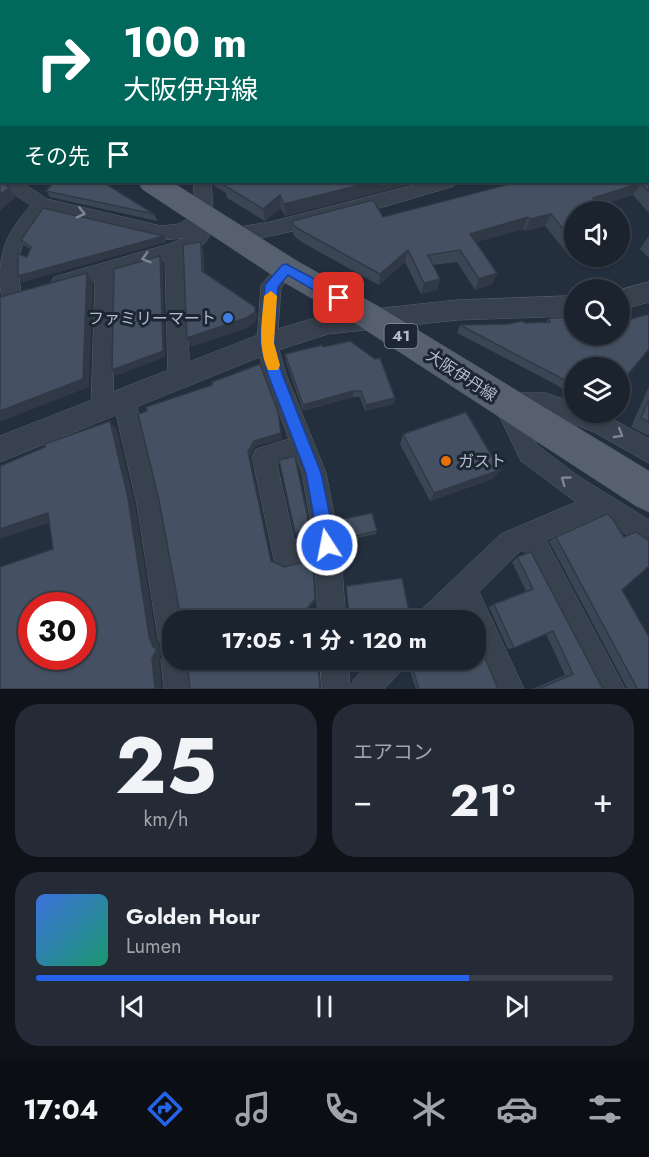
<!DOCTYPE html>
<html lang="ja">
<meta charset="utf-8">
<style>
body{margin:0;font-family:Jost,"Noto Sans JP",sans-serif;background:#242b36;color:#f1f3f6;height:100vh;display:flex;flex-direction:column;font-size:22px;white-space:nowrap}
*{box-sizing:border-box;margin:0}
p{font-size:20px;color:#a0a4aa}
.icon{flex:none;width:33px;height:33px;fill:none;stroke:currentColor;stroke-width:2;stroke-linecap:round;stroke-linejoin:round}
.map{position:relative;height:689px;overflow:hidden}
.panel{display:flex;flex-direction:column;gap:15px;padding:15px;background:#0f1319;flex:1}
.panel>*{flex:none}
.banner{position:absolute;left:0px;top:0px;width:650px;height:183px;box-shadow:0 2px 4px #0004,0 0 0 2px #39404a;background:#00695c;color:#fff;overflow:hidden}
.buttons{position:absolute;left:564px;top:201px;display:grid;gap:12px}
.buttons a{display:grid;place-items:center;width:66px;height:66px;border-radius:50%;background:#1b232e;box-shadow:0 2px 4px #0004,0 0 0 2px #39404a;font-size:30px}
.speed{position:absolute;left:18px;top:592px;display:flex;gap:12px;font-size:30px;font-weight:700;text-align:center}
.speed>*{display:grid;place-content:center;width:78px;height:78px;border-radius:50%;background:#1b232e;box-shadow:0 2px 4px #0004,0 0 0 2px #39404a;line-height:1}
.speed .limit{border:9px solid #d22;background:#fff;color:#111}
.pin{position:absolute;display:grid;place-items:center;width:51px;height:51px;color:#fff;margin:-26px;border-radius:12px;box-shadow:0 3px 9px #0006}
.me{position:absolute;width:66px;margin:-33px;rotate:349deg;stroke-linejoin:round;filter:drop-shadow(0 0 4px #0008)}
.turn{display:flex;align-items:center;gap:21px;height:126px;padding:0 24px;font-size:27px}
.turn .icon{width:78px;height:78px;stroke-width:2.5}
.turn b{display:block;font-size:42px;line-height:51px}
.then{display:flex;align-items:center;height:57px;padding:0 24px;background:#0003;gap:12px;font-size:22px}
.big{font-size:45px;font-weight:700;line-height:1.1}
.panel .card{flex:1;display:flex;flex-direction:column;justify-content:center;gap:9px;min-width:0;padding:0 21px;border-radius:24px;background:#242b36}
.panel .dial{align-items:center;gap:0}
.dial b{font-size:78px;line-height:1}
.song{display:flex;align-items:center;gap:18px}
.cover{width:72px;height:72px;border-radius:9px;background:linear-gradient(135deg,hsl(220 70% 55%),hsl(160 70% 35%))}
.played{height:6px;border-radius:3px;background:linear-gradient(90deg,#2563eb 75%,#39404a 75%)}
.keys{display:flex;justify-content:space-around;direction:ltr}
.heat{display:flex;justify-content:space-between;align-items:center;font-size:33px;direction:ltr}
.panel .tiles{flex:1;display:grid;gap:15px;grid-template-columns:1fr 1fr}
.card:last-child{grid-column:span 2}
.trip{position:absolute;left:162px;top:610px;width:324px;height:60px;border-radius:24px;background:#1b232e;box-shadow:0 2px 4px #0004,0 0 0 2px #39404a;font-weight:700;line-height:60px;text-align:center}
.tabs{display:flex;height:96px;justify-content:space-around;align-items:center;background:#0b0e12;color:#a0a4aa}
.tabs .icon{width:42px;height:42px}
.tabs .on{color:#2563eb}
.tabs b{font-size:27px;color:#f1f3f6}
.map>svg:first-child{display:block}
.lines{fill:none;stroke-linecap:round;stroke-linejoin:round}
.minor-casing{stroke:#565f6c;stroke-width:1}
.tertiary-casing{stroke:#565f6c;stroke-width:1}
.primary-casing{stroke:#414a57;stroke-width:1}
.minor{fill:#38414e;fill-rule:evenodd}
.tertiary{fill:#38414e;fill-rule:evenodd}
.primary{fill:#56606e;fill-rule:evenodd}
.wall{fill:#3b4654}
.shaded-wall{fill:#303945}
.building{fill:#455162;stroke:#303945;stroke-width:1.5;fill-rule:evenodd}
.oneway{stroke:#7c8592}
.route{fill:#2563eb;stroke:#184099;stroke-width:1.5}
.slow{fill:#f59e0b}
.shop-dot{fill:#3f7fe0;stroke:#1d2633;stroke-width:2}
.food-dot{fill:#e8710a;stroke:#1d2633;stroke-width:2}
.labels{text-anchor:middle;stroke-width:6;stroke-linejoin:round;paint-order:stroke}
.shield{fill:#1d2633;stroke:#878f9c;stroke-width:1.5}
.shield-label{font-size:15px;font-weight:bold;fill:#b4bcc9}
.poi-label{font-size:16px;fill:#b4bcc9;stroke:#1d2633;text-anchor:end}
.street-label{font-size:16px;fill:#b4bcc9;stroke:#1d2633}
</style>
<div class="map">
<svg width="649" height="689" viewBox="0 0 649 689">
<rect width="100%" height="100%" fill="#242f3e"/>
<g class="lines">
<defs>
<g id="minor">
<path d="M2 182H21L47 199 161 226 179 224 196 213 193 182H211C212 198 218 236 201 246 196 249 189 251 184 254L190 377 187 384 179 387 171 384 168 377 165 260 115 275 113 398 116 392 124 389 132 392 135 399 161 505 183 621H172V660H189L192 689H164L161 660 167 650 162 648 158 638 137 505 113 401 110 414 102 417 94 414 91 407 95 281 61 291 54 289 51 283 54 277 169 244 184 238 161 240 46 212C34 226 20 242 18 262 16 275 24 289 18 301L11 303 4 301C0 293 0 286 0 278 0 245 10 230 31 205L12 193Z"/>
<path d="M426 182H457L454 186 448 188C411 198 255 248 227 239L225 234 227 229 270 222Z"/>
<path d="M286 261 293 264 296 269 281 288 277 343 286 374 326 473 340 544 346 621H318L315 560 284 568 275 564 252 457 256 449 289 439 264 374 257 343 261 285 279 264ZM297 459 302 473 313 535 294 540 277 464Z"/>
<path d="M504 393H546L574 403V412H599L649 439V463L594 432 546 413H521L537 445 578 476 649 520V548L599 517 546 540 625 689H596L524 550 519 552 479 592 524 689H495L476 645V621H464L460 611 449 621H416L420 611 501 534 576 502 521 461 493 403 496 396Z"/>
<path d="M320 660H348L350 688 354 679 372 660H406L402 670 384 689H322Z"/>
</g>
<g id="tertiary">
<path d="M649 282V302L620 310V290Z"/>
<path d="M574 296V316L457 320 328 334 272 352 0 462V436L258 335 328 314 457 300Z"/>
</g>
<g id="primary">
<path d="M0 85 2 86V102L0 101Z"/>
<path d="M139 182H172L297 261 383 309 649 471V512L636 506 361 327 275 277 142 189Z"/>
</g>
</defs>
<!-- minor casing -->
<use href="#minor" class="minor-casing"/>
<!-- tertiary casing -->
<use href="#tertiary" class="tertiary-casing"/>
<!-- primary casing -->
<use href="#primary" class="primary-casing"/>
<!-- minor -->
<use href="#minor" class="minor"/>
<!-- tertiary -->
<use href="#tertiary" class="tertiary"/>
<!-- primary -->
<use href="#primary" class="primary"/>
</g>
<!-- wall -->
<g class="wall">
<path d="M0 0H313V2H2V67H0Z"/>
<path d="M407 0H649V117L648 116V2H408Z"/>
<path d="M0 116 2 117V153H0Z"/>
<path d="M649 124V213L633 195 574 212 575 256 571 258 545 226 525 231 523 229 476 242 497 273 492 284 475 290 457 262 433 265 440 279 437 290 421 294 405 262 379 285 305 244 295 237 293 233 292 221 383 217 648 182Z"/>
<path d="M2 157 1 180 9 188 15 198 0 210V159Z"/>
<path d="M213 182H418L285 216 281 208 265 221 227 198 226 193 214 186Z"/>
<path d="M46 191 154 214 157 221 50 197Z"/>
<path d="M164 236 166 242 22 282 18 276 30 249 25 246 21 240Z"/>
<path d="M648 237H649V258L640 249Z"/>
<path d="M549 318 574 368V399L569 395 570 393 553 383 457 333 460 325 546 322Z"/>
<path d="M323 347 395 398 394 404 365 411 360 397H353L303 411 286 362 285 354Z"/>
<path d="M649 386V436L631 427Z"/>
<path d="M403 434 493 479 430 501 400 444Z"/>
<path d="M338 520 377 531 376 534 342 541Z"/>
<path d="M556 537 622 590 649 689H626L627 688 549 541Z"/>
<path d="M519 556 603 689H532L565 675 546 634 514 648 508 649 489 607 526 591 512 562Z"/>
<path d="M346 586 411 621H349Z"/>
<path d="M479 644 498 689H416L407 662 413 660Z"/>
</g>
<!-- shaded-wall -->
<g class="shaded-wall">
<path d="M28 182H35L30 185Z"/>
<path d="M372 182H418L285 216 284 204Z"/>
<path d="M641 183 633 195 586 210 593 198Z"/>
<path d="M9 188 15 198 0 210V195Z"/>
<path d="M280 195 281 208 265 221 263 209Z"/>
<path d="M551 214 545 226 525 231 530 219Z"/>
<path d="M528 217 523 229 466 245 470 234Z"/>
<path d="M164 236 166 242 22 282 18 276Z"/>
<path d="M629 239 621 251 620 252V243Z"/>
<path d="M201 242 204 253 205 281 202 271Z"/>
<path d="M408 250 405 262 379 285 380 274Z"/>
<path d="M160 256 163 263 165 357 116 376 112 370Z"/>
<path d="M87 273 93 283 89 387 0 422V411Z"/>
<path d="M497 273 492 284 475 290 479 279Z"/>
<path d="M440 279 437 290 421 294 424 283Z"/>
<path d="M255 307 257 316 256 321 248 328 191 347 187 338Z"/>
<path d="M353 391V397L303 411V405Z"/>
<path d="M395 398 394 404 365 411 366 405Z"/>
<path d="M110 421 117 430 135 505 156 638 160 649 164 651 159 660 162 689H155L149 636Z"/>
<path d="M281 433 282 439 255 447 250 457 273 564 248 452 254 441Z"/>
<path d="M500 470 493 479 430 501 434 493Z"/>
<path d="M48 513 58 520 0 539V529Z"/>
<path d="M310 529V533L296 537 295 533Z"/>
<path d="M313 560 315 601 299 621H296Z"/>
</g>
<!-- building -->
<g class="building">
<path d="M0 0H311V2H2V57H0Z"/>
<path d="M419 0H649V97L648 96V2H420Z"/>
<path d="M0 116 2 117V145L0 144Z"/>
<path d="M648 124H649V192L641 183 593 198 605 212H574V242L551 214 530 219 528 217 470 234 497 273 479 279 460 250 428 255 440 279 424 283 408 250 380 274 304 232 294 226 292 221 373 200 383 217 518 182H648Z"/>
<path d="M2 157V170H0V159Z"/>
<path d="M0 180 9 188 0 195Z"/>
<path d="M54 182H103L154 214 46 191Z"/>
<path d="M225 182H372L284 204 280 195 263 209 224 185 228 183Z"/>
<path d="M43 208 164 236 18 276V254L27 257 31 247 21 240Z"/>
<path d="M620 228 629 239 620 243Z"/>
<path d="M201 242 202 271 255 307V312L246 318 187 338 183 245 186 244Z"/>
<path d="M160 256 163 351 112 370 114 269Z"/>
<path d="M87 273 83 379 0 411V297Z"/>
<path d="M649 314V349L620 384V368H574V385L460 325 509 324 521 321 526 323 550 322 549 318 574 317V334H620V315H624L628 320Z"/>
<path d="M350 341 375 359 380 358 395 398 366 405 361 391H353L303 405 285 354 322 345 323 347Z"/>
<path d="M260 364 278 412 281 433 254 441 248 452 271 561 284 567 313 560 315 599 296 621H180L181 619 159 500 138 414 147 411 146 407 212 385V382Z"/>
<path d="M649 400V422L641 418Z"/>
<path d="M466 412 500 470 434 493 403 434Z"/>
<path d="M110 421 128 498 149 636 153 647 157 649 152 659 155 689H0V567L53 549 48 513 0 529V466L45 447V444ZM32 606H82V657H32Z"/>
<path d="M295 456 310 529 295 533 279 460Z"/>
<path d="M372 513 377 531 342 539 338 520Z"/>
<path d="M607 514 612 518 624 537 636 532 649 541V566L622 590 649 637V689H636L637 688 556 537Z"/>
<path d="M531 552 603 689H538L573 674 553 631 514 648 494 604 533 589 518 558 519 556Z"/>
<path d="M402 578 411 621H350L346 586Z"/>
<rect x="170" y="621" width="2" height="36"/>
<path d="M479 634V644L498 689H419L410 661 414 660H476V635Z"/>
<path d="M187 660H318L320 689H190Z"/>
<path d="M350 660H365L351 665Z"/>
</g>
<!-- one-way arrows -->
<defs><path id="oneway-chevron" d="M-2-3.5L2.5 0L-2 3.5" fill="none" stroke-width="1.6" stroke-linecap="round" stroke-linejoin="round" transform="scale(1.5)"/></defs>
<g class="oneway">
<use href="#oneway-chevron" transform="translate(81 213) rotate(14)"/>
<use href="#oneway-chevron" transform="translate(146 258) rotate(164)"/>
<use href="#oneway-chevron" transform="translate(619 434) rotate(31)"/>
<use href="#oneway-chevron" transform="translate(565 480) rotate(-144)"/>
</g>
<!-- route -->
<path class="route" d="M286 264 343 294 345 298 339 303 334 302 288 275 278 287 274 343 282 374 321 473 336 545 333 551 327 553 321 551 319 545 306 473 268 374 260 343 265 285 282 265Z"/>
<!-- slow -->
<path class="slow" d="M271 291 277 296 274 343 280 365 278 370H268C257 346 262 321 264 296Z"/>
<!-- markers -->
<circle class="shop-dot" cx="228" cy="318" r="6"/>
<circle class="food-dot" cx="446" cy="461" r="6"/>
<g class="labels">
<!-- shield labels -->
<rect class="shield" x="384.5" y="324" width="33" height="24" rx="4.5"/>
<g class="shield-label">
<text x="401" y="341">41</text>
</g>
<!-- poi labels -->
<g class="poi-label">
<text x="216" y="324">ファミリーマート</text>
<text x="458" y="467" text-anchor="start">ガスト</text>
</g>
<!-- street labels -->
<g class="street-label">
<text transform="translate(462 375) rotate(33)" y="6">大阪伊丹線</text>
</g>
</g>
</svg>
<div class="buttons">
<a><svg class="icon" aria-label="sound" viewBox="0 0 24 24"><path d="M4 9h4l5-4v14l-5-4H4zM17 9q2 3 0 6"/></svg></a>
<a><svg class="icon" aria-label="search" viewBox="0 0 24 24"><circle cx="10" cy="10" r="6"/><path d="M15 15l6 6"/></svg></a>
<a><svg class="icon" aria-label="layers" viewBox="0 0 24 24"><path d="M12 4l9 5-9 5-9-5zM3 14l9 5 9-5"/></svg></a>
</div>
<div class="speed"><div class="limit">30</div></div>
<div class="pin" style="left:339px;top:298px;background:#d93025"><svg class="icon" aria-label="arrive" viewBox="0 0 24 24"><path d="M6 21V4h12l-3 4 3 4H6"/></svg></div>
<svg class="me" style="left:327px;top:545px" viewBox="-20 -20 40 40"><circle r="17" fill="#2563eb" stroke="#fff" stroke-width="3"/><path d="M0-11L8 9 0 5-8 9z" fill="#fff"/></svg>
<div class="trip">17:05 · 1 分 · 120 m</div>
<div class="banner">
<div class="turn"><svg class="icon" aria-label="right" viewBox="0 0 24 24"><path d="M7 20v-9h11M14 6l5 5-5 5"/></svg><div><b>100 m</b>大阪伊丹線</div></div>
<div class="then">その先<svg class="icon" aria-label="arrive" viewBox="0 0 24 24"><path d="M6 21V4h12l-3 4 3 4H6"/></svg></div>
</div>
</div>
<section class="panel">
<div class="tiles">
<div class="card dial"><b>25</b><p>km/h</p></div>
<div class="card"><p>エアコン</p>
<div class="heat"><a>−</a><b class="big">21°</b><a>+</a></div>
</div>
<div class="card">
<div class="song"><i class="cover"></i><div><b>Golden Hour</b><p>Lumen</p></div></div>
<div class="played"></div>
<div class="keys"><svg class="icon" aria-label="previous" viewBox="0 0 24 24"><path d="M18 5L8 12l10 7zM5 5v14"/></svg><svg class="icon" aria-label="pause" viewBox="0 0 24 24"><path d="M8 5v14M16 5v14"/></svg><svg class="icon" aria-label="next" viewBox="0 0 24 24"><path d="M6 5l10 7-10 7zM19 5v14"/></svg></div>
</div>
</div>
</section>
<nav class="tabs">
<b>17:04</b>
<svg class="icon on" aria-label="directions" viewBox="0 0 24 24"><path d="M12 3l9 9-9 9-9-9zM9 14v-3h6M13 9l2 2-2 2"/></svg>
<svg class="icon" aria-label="music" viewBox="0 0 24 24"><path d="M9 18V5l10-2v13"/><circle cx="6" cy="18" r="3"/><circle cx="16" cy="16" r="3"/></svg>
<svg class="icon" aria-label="phone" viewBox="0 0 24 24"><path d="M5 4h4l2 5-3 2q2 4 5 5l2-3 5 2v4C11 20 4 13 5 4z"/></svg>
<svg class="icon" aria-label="climate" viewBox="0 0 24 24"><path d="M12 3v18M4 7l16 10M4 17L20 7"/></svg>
<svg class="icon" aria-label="car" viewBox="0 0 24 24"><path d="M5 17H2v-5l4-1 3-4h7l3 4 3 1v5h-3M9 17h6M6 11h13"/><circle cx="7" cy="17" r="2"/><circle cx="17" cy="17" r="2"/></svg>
<svg class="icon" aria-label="filters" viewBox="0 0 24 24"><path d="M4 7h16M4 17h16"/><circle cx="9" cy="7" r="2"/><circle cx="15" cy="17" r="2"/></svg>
</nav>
